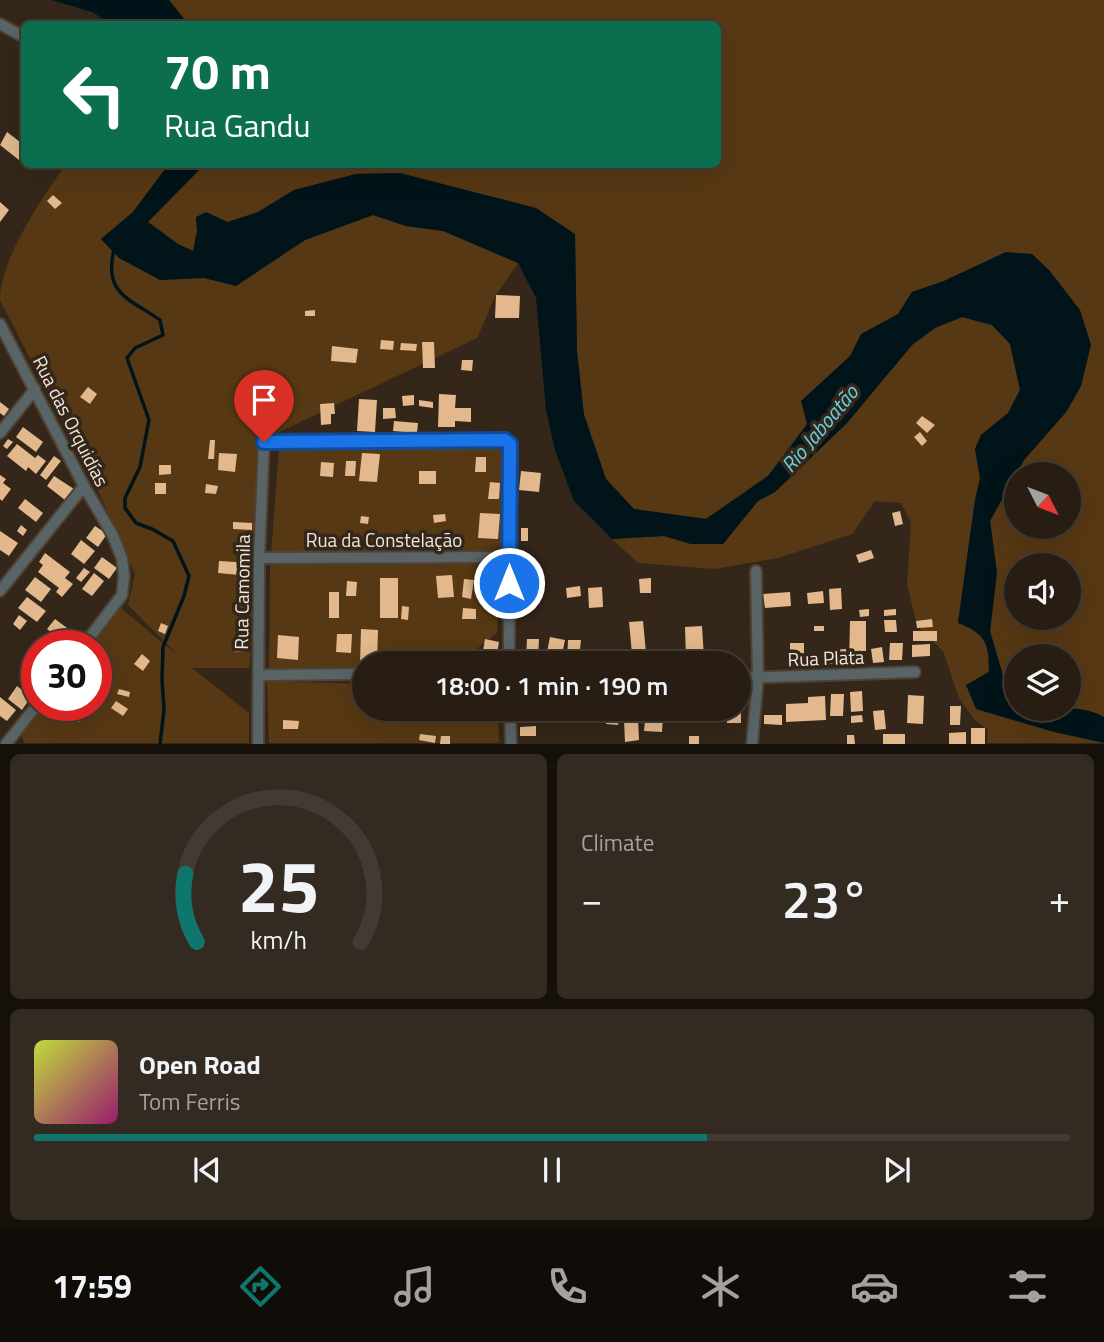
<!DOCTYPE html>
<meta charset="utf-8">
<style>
body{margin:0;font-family:"Titillium Web",sans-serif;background:#332a21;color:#f1f3f6;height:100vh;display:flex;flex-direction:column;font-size:26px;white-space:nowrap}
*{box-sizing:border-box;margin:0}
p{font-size:23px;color:#a4a2a0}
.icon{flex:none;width:38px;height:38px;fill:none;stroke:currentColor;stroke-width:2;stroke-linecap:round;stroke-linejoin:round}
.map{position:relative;height:744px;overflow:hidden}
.panel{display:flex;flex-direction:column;gap:10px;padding:10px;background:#15100a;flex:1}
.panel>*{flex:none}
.top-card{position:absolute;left:21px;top:21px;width:700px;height:147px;border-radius:10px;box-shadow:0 7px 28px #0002,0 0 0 2px #433b33;background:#0b6e4f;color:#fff;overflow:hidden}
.needle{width:46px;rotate:132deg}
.tools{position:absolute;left:1004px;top:462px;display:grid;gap:14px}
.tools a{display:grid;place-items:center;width:77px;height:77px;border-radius:50%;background:#271d13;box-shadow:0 7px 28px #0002,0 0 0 2px #433b33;font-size:35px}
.speed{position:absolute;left:21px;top:630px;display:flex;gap:14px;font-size:35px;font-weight:700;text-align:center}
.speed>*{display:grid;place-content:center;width:91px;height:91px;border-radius:50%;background:#271d13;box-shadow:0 7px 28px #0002,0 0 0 2px #433b33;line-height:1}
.speed .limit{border:10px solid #d22;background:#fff;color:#111}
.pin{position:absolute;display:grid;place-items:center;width:60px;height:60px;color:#fff;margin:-72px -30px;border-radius:50% 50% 50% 0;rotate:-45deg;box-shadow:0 0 7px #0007}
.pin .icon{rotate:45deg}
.me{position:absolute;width:77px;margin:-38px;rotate:0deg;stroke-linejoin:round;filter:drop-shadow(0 0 5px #0008)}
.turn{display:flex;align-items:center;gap:24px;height:147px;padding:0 28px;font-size:32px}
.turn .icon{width:91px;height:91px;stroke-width:2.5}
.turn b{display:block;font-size:49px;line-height:60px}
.big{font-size:52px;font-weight:600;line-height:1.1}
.panel .card{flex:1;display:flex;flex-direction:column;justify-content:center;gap:10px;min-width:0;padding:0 24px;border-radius:10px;background:#332a21}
.panel .dial{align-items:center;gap:0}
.dial svg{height:182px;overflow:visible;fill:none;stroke:#433b33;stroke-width:7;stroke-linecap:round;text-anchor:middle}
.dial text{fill:#f1f3f6;stroke:none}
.song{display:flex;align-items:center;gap:21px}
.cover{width:84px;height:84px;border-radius:10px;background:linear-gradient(135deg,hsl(70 70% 55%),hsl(320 70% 35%))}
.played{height:7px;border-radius:4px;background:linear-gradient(90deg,#0f766e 65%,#433b33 65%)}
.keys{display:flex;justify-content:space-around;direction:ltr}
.heat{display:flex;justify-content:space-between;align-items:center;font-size:38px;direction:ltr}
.panel .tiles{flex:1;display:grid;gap:10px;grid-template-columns:1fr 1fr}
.card:last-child{grid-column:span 2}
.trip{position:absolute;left:352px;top:651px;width:399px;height:70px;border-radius:35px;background:#271d13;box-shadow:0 7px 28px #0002,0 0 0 2px #433b33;font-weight:600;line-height:70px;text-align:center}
.tab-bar{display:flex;height:112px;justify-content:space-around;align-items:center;background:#100c08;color:#a4a2a0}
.tab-bar .icon{width:49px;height:49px}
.tab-bar .active{color:#0f766e}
.tab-bar b{font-size:32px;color:#f1f3f6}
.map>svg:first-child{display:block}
.green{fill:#573814;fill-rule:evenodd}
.water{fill:#001419}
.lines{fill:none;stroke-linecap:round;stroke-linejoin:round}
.stream{stroke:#001419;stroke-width:3.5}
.building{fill:#e2b88c}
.street-casing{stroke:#4e4234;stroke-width:14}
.street{stroke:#596466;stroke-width:10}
.route-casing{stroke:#114b97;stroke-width:18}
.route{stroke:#1a73e8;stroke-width:12}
.labels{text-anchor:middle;stroke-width:7;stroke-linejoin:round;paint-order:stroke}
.street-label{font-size:19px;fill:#efe6dd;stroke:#342719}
.water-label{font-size:21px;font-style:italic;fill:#63d1e9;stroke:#342719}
</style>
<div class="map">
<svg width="1104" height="744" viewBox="0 0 1104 744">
<rect width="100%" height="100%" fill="#342719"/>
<!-- green -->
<g class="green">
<path d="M169 0H1104V743H987L988 730 974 719 959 698 943 651 917 626 907 584 911 523 901 503 875 501 852 534 778 558 715 569 638 563 612 539 664 536 691 544H723L758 501 775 492 847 423 912 345 935 328 963 317 992 325 1010 344 1020 390 1008 413 981 435 975 449 980 478 975 500 958 622C987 634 989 643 989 672L966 685 988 712 1069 709V656H1017V695L1006 686 990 631 997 573 990 521 1024 460 1067 411 1006 252 944 281 912 292 898 314 862 334 850 356 829 377 807 424 784 457 768 476 706 519 634 509 606 479 584 415 577 351 575 234 400 173 356 174 294 190 258 212 228 222 196 217 197 231 193 251 178 244 148 222 204 165 718 164V24H188ZM1017 474H1069V527H1017ZM1017 565H1069V618H1017Z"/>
<path d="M65 165H168L133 212 101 239 160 280 204 278 236 286 305 240 373 215 406 226 443 231 518 263 496 295 477 338 271 436 249 668H192L249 713V743H24L19 727 37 705H96V646H83L116 604 181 658 128 605 135 574 100 495 0 300C0 259 42 199 65 165Z"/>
<path d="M505 440 497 633 459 663H364V670L269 675 270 567 279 449Z"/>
<path d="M267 681 364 684V709H401L402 715 420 709H498L499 743H269Z"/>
</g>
<!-- water -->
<g class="water">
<path d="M52 0H169L188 24H111L92 12Z"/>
<path d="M168 165H204L148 222 178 244 193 251 197 231 196 217 206 212 228 222 258 212 294 190 356 174 400 173 536 208 575 234 577 351 584 415 606 479 634 509 706 519 768 476 807 424 801 401 850 356 861 334 898 314 912 292 944 281 1006 252 1032 254 1049 270 1080 310 1091 345 1081 386 1067 411 1024 460 990 521 997 573 990 631 1006 686 1017 695V709C1043 709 1081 703 1104 717V743L1054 732 976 709 966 685 989 672C989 643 986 634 958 623L975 500 980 478 975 449 981 435 1008 413 1020 390 1010 344 992 325 962 317 935 328 912 345 847 423 775 492 758 501 723 544H691L664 536 612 539 574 501 555 450 546 410 536 298 518 263 443 231 406 226 373 215 305 240 236 286 204 278 160 280 119 258 101 239 133 212Z"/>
</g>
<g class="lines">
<!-- stream -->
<path class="stream" d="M114 250C103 294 130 299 160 320L163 335 135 348 127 358 149 420 140 467 125 498V508L136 523 152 529 173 541 189 576 184 596 163 647 162 679 164 710 160 744"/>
</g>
<!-- building -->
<g class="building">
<path d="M7 132 24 145V153L19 160 0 145Z"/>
<path d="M53 195 62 203 55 209 47 201Z"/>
<path d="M0 202 9 210 0 222Z"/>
<path d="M496 295 520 296 519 318H495Z"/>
<path d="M315 310V316H305V311Z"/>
<path d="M381 340 394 341 393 350 380 349Z"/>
<path d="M422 342H434L435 368H423Z"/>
<path d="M401 343 417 344 416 351 400 350Z"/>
<path d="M332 346 358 349 356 363 331 361Z"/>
<path d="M462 360H473L472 371 461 370Z"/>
<path d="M88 387 97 394 90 404 80 397Z"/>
<path d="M439 394 456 395 455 408H471V422L455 421V427H438Z"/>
<path d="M414 395V405L403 406 402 396Z"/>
<path d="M359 399 377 400 375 432 357 431Z"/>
<path d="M419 400 433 402V408L419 406Z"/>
<path d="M0 402 9 409 4 416 0 413Z"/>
<path d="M334 403 335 414H331V424L321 425 320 404Z"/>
<path d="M383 408H395L396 418 383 419Z"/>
<path d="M922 416 935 425 927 433 916 423Z"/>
<path d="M394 421 418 423 417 433 393 431Z"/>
<path d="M23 427 43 442 36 452 16 437Z"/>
<path d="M920 432 927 441 922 446 914 437Z"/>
<path d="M8 439 13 442 7 449 3 446Z"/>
<path d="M210 440H215L214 459H208Z"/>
<path d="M17 444 35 458 38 455 46 461 36 474 28 467 26 471 7 456Z"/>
<path d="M219 453 237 454 235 472 218 470Z"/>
<path d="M362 453 380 454 377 482 359 481Z"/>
<path d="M54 456 61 461 46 480 40 475Z"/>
<path d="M476 457H486V472H475Z"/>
<path d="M346 461H356L355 476H345Z"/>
<path d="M321 462 334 463 333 477 320 476Z"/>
<path d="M159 465H171V474L159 475Z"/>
<rect x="419" y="471" width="17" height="13"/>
<path d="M521 471 541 473 539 492 519 490Z"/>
<path d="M0 475 6 479 3 483 11 489 2 501 0 499Z"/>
<path d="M54 476 74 489 65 500 47 486Z"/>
<path d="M490 482 500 483 499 499H488Z"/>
<rect x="155" y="483" width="11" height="11"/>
<path d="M206 484 218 486 216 494 205 493Z"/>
<path d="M25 499 43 513 36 522 18 508Z"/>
<path d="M900 511 903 524 895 526 892 513Z"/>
<path d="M480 513 500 514 498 539 478 538Z"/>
<path d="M445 514 446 521 434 523 433 515Z"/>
<path d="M361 516 369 517 368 524 360 523Z"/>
<path d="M233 522 252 523V530L233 529Z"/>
<path d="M21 525 27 530 23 536 17 531Z"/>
<path d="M95 526 107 534 98 547 86 538Z"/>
<rect x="521" y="528" width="7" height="13"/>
<path d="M0 531 18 543 9 556 0 550Z"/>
<path d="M81 540 95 551 84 564 71 554Z"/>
<path d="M871 550 874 558 859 563 856 555Z"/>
<path d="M45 553 70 572 65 578 73 584 62 597 56 592 59 588 38 572 43 565 39 562Z"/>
<path d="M102 557 117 568 109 579 94 568Z"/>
<path d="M219 561 251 563 250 576 218 573Z"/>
<path d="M84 568 90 572 81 582 76 578Z"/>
<path d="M94 573 104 581 92 596 82 589Z"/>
<path d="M452 575 454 597 438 598 436 576Z"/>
<path d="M35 577 51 589 41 602 25 590Z"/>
<rect x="524" y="577" width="13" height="10"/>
<rect x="380" y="578" width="18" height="40"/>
<path d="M651 578V593H640L639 579Z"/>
<path d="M464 579 474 580 471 599 462 597Z"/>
<path d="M347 581 357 582 356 596H346Z"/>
<path d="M580 586 581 596 567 598 566 588Z"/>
<path d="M602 587 603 607 589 608 588 588Z"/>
<path d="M841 588 842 609 830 610 829 589Z"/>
<path d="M823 591 824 603 808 604 807 593Z"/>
<rect x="329" y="592" width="10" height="26"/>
<path d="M790 592 791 606 765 608 763 594Z"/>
<path d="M27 597 46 611 37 622 18 608Z"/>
<path d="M402 606 409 607 408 620 401 619Z"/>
<path d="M463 608 476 609V619H462Z"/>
<path d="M869 609V616L860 617 859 610Z"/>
<path d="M896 609V615L884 616V610Z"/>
<path d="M19 615 27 621 20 630 13 624Z"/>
<path d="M55 619 71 631 63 641 47 629Z"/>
<path d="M932 619 933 627 917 628 916 621Z"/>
<path d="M884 620H896L897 632H885Z"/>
<path d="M643 621 646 653 632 654 629 622Z"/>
<path d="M850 621H866V651H860V666H849Z"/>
<path d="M161 623 168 626 165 634 158 631Z"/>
<path d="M702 626 704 658 686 659 685 627Z"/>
<rect x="814" y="626" width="10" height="5"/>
<path d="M361 629 378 630 377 663 360 664Z"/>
<rect x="913" y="631" width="24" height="10"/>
<path d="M337 634H352L351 653 336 652Z"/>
<path d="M278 635 299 637 298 660 277 658Z"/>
<path d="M246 636 248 651 235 652 233 638Z"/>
<path d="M550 637 565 640 562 655 547 652Z"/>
<path d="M485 639 499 642 496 660 482 657Z"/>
<path d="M527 639H539L538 659H526Z"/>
<path d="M568 640H581L580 650 592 651 591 661 567 659Z"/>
<rect x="790" y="643" width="14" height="15"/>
<path d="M890 643H903L902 660H889Z"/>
<path d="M930 644V656L912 657V645Z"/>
<path d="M882 647 884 662 873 663 871 649Z"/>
<path d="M846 649 847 663 829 664 828 650Z"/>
<path d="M468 650 469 663H456V651Z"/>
<path d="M37 652V676L25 667Z"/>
<path d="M622 653 623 663H609L608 654Z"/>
<path d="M638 653 641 663H632L629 657Z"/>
<path d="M142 654 150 661 143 671 134 664Z"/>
<path d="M17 686 31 697 22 710 8 699Z"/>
<path d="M738 687H746L745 696 738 695Z"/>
<path d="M119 689 130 692 129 697 117 694Z"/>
<path d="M862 691 863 711 851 712 850 692Z"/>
<path d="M831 694H844L843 716H830Z"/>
<path d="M908 695 924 696 923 724 907 723Z"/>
<path d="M825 696 826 720 786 722V704L808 703V697Z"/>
<path d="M0 697 16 710 7 721 0 716Z"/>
<path d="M738 699 741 700V723H727V709H738Z"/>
<path d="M116 701 128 709 123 716 111 708Z"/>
<path d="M74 705H79L87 711 79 722 68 713Z"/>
<path d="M950 706H961L960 725H950Z"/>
<path d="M401 709H417V714L402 715Z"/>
<path d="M465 709H483V715L465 714Z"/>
<rect x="588" y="709" width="12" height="12"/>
<path d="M607 709H619L618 725 606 724Z"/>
<path d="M664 709H675V717L663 716 662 732 644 731 646 710 664 712Z"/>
<path d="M704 709H719V721H703Z"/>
<path d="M884 710 886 729 875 730 873 711Z"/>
<path d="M764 715H782V725L764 724Z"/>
<path d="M862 715 863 722 851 723V716Z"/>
<path d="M638 718 639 740 625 742 624 720Z"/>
<path d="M283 720 299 721 298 729H283Z"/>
<path d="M536 726V736H520V727Z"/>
<rect x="971" y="728" width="14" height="16"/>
<path d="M966 732V744H949V733Z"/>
<path d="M420 734 436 736 435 743 419 740Z"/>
<rect x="883" y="734" width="22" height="10"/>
<path d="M847 735H854L855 744H847Z"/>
<path d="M441 736H450V744H440Z"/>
<rect x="689" y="736" width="10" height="8"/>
</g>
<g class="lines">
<defs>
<g id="street">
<path d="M0 24 24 37"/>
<path d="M0 324 84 486 112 534 122 558 124 576 122 595 83 646"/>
<path d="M0 433 35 389"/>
<path d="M259 558 508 557"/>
<path d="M0 591 84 486"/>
<path d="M259 675 364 674"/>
<path d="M738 678 915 672"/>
<path d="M510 709 511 744"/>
<path d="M6 744 37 705"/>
<path d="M258 744 259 558 264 442 505 440 510 444 509 663"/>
<path d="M752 744 758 678 756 571"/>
</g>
</defs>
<!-- street casing -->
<use href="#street" class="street-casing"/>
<!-- street -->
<use href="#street" class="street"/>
</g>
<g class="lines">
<defs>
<path id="route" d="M264 442 505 440 510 444 509 583"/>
</defs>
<!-- route casing -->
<use href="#route" class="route-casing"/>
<!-- route -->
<use href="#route" class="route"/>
</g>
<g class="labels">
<!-- street labels -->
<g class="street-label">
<text transform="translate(71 421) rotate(63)" y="7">Rua das Orquidías</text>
<text x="384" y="547">Rua da Constelação</text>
<text transform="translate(242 592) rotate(-89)" y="7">Rua Camomila</text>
<text transform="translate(826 658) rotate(-2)" y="7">Rua Plata</text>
</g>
<!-- water labels -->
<g class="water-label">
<text transform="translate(820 429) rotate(-50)" y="7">Rio Jaboatão</text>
</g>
</g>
</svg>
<div class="tools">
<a><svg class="needle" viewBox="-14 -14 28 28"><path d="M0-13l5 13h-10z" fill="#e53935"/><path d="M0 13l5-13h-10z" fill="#a4a2a0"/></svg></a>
<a><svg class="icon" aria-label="sound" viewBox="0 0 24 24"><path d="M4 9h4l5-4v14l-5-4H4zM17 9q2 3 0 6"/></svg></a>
<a><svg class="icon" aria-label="layers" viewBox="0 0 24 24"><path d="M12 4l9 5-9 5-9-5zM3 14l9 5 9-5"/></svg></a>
</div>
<div class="speed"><div class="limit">30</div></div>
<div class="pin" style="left:264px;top:442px;background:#d93025"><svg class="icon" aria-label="arrive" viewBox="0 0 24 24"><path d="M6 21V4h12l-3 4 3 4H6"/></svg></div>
<svg class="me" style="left:509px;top:583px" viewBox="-20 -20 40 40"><circle r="17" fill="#1a73e8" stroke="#fff" stroke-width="3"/><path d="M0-11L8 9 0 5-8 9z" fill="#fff"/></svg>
<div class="trip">18:00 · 1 min · 190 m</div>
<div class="top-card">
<div class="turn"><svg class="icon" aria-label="left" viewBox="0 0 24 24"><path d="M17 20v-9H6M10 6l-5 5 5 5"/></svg><div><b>70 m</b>Rua Gandu</div></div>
</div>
</div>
<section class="panel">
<div class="tiles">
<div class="card dial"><svg viewBox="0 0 100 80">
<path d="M14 69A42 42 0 1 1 86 69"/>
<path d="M14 69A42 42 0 0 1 9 39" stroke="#0f766e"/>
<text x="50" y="56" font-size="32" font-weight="700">25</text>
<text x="50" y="72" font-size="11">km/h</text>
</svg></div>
<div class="card"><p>Climate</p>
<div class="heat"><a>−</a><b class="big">23°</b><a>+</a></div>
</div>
<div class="card">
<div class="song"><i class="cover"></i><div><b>Open Road</b><p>Tom Ferris</p></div></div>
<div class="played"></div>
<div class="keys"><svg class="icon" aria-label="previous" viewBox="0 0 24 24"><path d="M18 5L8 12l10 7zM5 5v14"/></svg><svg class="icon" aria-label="pause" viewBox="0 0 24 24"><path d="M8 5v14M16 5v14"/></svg><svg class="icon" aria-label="next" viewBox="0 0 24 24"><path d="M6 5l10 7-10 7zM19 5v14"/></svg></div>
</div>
</div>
</section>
<nav class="tab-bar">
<b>17:59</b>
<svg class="icon active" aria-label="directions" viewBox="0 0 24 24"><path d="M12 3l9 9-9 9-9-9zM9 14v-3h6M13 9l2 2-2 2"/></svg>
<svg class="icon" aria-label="music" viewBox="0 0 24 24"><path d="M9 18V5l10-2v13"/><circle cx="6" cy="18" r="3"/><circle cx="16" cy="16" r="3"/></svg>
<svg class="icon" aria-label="phone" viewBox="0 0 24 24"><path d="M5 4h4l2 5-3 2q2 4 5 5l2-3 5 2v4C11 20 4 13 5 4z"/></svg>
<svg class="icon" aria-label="climate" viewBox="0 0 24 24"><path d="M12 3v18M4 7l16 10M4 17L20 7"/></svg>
<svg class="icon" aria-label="car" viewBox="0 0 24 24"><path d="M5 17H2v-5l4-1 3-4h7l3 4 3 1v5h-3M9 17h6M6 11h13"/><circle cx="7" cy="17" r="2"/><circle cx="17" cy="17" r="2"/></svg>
<svg class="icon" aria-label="filters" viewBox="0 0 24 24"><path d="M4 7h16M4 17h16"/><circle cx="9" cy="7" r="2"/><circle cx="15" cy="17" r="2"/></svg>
</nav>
